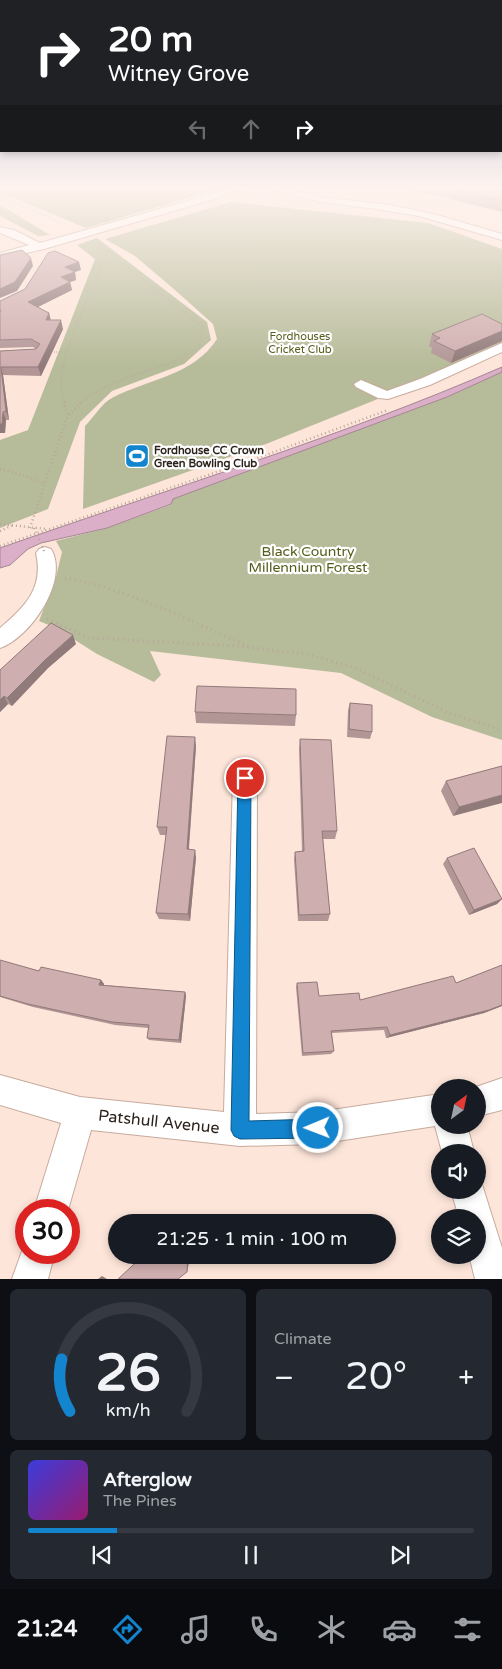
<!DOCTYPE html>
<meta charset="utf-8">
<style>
body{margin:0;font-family:"Varela Round",sans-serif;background:#242831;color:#f1f3f6;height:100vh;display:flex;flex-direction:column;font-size:19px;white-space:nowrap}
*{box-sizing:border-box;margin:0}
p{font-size:16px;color:#9ea1a6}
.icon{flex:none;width:28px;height:28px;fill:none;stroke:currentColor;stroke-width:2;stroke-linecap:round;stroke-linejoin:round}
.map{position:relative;height:1279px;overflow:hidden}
.drawer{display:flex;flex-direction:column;gap:10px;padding:10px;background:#0d0f14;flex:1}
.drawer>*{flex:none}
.top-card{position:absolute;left:0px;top:0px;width:502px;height:152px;box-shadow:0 2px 8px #0003;background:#202124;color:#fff;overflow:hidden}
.needle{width:32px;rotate:33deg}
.fabs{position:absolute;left:431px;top:1079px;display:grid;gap:10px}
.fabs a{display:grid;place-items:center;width:55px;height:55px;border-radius:50%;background:#171b24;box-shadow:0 2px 8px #0003;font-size:25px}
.speed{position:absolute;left:15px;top:1199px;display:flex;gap:10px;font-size:25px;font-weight:700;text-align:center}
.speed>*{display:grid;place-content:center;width:65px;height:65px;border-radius:50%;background:#171b24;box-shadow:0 2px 8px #0003;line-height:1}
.speed .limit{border:8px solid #d22;background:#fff;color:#111}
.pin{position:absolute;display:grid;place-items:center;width:42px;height:42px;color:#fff;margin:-21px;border:2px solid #fff;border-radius:50%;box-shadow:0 1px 5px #0007}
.me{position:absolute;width:55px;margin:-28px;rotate:269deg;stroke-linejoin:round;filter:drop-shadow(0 0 4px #0008)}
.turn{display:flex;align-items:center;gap:18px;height:105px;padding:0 25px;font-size:22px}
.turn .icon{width:65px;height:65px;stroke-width:2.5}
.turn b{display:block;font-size:35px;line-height:42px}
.lanes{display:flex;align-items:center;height:48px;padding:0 25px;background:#0003;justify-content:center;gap:25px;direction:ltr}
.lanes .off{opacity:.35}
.big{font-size:38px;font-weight:600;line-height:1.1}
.drawer .widget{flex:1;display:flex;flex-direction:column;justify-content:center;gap:8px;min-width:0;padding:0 18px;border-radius:8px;background:#242831}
.drawer .dial{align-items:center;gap:0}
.dial svg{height:130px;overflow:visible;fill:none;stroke:#363941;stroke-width:7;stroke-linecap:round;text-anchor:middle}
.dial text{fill:#f1f3f6;stroke:none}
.song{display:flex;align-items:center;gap:15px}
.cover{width:60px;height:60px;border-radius:8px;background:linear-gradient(135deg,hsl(240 70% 55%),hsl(320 70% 35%))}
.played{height:5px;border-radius:2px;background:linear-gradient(90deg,#1384ce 20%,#363941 20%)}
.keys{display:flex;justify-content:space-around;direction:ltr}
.heat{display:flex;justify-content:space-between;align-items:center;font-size:28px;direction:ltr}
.drawer .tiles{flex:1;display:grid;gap:10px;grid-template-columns:1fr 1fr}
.widget:last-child{grid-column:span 2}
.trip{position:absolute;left:108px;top:1214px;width:288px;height:50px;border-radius:25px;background:#171b24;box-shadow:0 2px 8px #0003;font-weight:600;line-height:50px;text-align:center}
.dock{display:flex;height:80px;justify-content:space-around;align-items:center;background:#090b0e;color:#9ea1a6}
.dock .icon{width:35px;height:35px}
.dock .selected{color:#1384ce}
.dock b{font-size:22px;color:#f1f3f6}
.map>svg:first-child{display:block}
.green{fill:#b6bb99}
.water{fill:#daafc7;stroke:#a68594}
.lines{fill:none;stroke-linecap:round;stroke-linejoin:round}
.minor-casing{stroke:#c7ab9d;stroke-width:2}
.path-far2{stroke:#baa69c;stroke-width:2;stroke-dasharray:0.5 2;stroke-linecap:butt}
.path-far1{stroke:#baa69c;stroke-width:2.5;stroke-dasharray:1 3;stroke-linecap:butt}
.path{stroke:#baa69c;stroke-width:3;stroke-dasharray:1 4;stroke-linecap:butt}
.minor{fill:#fff;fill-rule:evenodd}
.path-bridge{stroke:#baa69c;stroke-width:2.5;stroke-dasharray:1 3;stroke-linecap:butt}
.wall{fill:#b29696}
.shaded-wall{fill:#917a7a}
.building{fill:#cfaeaf;stroke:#917a7a}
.route{fill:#1384ce;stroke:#0c5686}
.labels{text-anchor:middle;stroke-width:4.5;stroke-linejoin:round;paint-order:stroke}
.far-park-label{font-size:11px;fill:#565c19;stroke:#fff}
.far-poi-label{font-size:11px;font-weight:bold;fill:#2c221c;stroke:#fff;text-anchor:start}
.park-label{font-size:14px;fill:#565c19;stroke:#fff}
.near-street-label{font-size:16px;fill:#2c221c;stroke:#fff}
</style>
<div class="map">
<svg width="502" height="1279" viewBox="0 0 502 1279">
<rect width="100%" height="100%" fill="#fde5d9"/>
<!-- green -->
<g class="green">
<path d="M0 188H218L219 189 86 228 0 192Z"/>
<path d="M231 202 428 223 502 249V349L266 444 83 509 85 426C93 418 102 403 112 398 148 379 193 376 217 339L213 324 175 290 135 256 105 239Z"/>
<path d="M0 205 50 235 38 236 0 216Z"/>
<path d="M97 238 207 322 211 340 184 364 112 391 80 422 48 509 0 528V440L28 430 95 259 77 245Z"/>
<path d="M502 372V740L432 717 341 673 150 651 161 675 154 682 97 654 56 628 39 621 56 577 62 552 56 541 107 528 170 505 172 499 447 397Z"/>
</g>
<!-- water -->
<path class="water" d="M502 367V372L447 397 173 499 171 504 107 528 41 543 28 549 10 565 0 568V548C168 489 339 438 502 367Z"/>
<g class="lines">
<defs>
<g id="minor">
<path d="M226 188H287L320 197 391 205 437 215 502 234V240L419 216 377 209 320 202 277 190 258 195 236 190 218 198 44 249 0 259V253L29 245 0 233V227L14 230 40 243 212 194Z"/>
<path d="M502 343V352L430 385 388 399 378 398 356 387 354 384 361 380 387 391 420 379Z"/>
<path d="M45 547 51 549C70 580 30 638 0 648V628C25 607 44 588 36 553L39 549Z"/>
<path d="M245 767 253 770 257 778 256 1114 318 1112 440 1094V1125H467L474 1152H442L435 1126 318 1144 240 1146 91 1130 68 1210H34L61 1123 0 1105V1075L80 1097 224 1112 233 778 237 770Z"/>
<path d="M502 1078V1110L478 1116V1088H473Z"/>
<path d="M478 1177 480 1178 502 1248V1279H475L469 1255H478V1218H459L451 1190H478Z"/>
<path d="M26 1240V1252H55L48 1279H12Z"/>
</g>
</defs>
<!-- minor casing -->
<use href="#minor" class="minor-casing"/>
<!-- path-far2 -->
<g class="path-far2">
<path d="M0 196 66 225"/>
<path d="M49 352H66"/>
<path d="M65 404 60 386 66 352 107 251"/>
<path d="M80 404C101 381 151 372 179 359 186 356 193 351 199 347L203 327 97 243"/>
</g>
<!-- path-far1 -->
<g class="path-far1">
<path d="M64 402 68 416"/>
<path d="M0 469 26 476 44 484"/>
<path d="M0 524 47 529"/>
<path d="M30 528 66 419 81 402"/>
<path d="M0 531 13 525"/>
<path d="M0 546 255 459 388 410"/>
</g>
<!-- path -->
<g class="path">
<path d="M65 578C130 590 188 620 248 646"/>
<path d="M47 619 89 638 238 646 304 654 353 667 449 713 502 730"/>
</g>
<!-- minor -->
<use href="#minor" class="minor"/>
<!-- path-bridge -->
<path class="path-bridge" d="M34 528 45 553"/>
</g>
<!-- wall -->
<g class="wall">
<path d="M406 188H502V212Z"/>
<path d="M81 270 75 272 76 280 70 282 72 290 37 307 49 313 50 320 63 329 41 376 3 375 9 420H6L5 433H0V351L36 349 33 347 0 348V301Z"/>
<path d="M502 324V341L451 363 431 353 432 348 429 346 432 334Z"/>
<path d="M76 644 48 668 12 706 8 704 0 712V670Z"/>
<path d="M350 703 372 732 370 739 347 737 348 710Z"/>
<path d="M195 712 296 715 295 726 196 723Z"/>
<path d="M300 739 337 831 335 839H323L330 914 328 921H298L294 859 295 852 302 851 299 749Z"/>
<path d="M196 746 189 849 196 857 190 921 159 919 156 913 166 835H160L157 827Z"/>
<path d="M502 766 453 816 441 791 446 781Z"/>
<path d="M447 858 502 899 497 904 469 915 443 864Z"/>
<path d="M0 960 39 971 101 980 104 984V985L185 992 186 996 181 1043 149 1040 147 1038 148 1028 115 1025 33 1007 0 997Z"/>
<path d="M502 965V1006L484 1013 386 1038 384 1030 332 1033 334 1051 331 1054 302 1056 296 987 297 983 319 996 360 1000 456 983Z"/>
<path d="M161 1219 178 1222H158V1221Z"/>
</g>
<!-- shaded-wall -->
<g class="shaded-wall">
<path d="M31 258 33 266 17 291 0 298V289Z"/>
<path d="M79 262 81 270 75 272 76 280 62 285 61 277 65 267Z"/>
<path d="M70 282 72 290 30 311 28 302Z"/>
<path d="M49 313 51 321 46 320Z"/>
<path d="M61 320 63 329 41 376 38 367Z"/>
<path d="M502 331V341L451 363 455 351Z"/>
<path d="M1 367 3 375 9 420 6 411Z"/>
<path d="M3 412 6 420 5 433H0V424Z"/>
<path d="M73 635 76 644 48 668 12 706 7 698 45 660Z"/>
<path d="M4 696 8 704 0 712V700Z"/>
<path d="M195 737 196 746 188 857 187 849Z"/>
<path d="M502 795V803L453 816 459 807Z"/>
<path d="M195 850 196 857 190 921 188 914Z"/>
<path d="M502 899 497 904 469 915 474 910Z"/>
<path d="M101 980 104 984 103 988 99 985Z"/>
<path d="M185 992 186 996 181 1043 179 1040Z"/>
<path d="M502 1005V1006L484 1013 386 1038 390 1035Z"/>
<path d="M188 1255H190L188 1268 187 1272Z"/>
<path d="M102 1276 107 1279H98Z"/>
</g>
<!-- building -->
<g class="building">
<path d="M449 188H502V201Z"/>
<path d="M22 250 31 258 15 282 0 289V255Z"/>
<path d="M55 251 79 262 65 267 75 272 61 277 70 282 28 302 49 313 46 320H61L38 367H1L6 411 3 412 2 424H0V351L36 349 40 344 31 339 0 340V312L1 310 0 311V301L25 289 48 253Z"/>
<path d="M482 314 502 324V331L455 351 434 341 440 338 432 334Z"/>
<path d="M51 623 73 635 45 660 7 698 4 696 0 700V670Z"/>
<path d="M197 686 296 689V715L195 712Z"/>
<path d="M350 703 372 705V732L349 729Z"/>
<path d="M167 736 195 737 187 849 195 850 188 914 156 913 167 827H157Z"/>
<path d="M300 739 331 740 337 831H322L330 914 299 915 295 852 304 851Z"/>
<path d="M502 766V795L459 807 446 781Z"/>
<path d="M474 848 502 899 474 910 447 858Z"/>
<path d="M0 960 39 971 41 967 101 980 99 985 185 992 179 1040 147 1038 149 1025 112 1022 28 1004 0 996Z"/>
<path d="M502 965V1005L489 1010 390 1035 387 1027 331 1031 334 1051 303 1053 297 983 317 982 319 996 359 993 360 1000 453 976 456 983Z"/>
<path d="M144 1255H188L187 1272 178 1279H118Z"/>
</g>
<!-- sky -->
<linearGradient id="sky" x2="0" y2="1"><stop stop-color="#a2b2db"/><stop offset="0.51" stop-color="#fef3ee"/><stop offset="1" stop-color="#fef3ee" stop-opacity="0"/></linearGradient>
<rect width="502" height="367" fill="url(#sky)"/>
<!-- route -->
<path class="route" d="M245 772 249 774 251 778 249 1121 318 1119 325 1122 328 1128 325 1135 318 1138 240 1139 234 1136 231 1130 238 778 240 774Z"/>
<!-- icons -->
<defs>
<symbol id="stadium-square" viewBox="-11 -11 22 22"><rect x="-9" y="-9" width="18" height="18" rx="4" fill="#1384ce" stroke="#fff"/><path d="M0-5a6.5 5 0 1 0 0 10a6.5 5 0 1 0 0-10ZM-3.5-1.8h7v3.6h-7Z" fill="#fff"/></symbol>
</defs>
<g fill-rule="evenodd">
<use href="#stadium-square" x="123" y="442" width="28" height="28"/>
</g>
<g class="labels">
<!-- far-park labels -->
<g class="far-park-label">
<text x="300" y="340">Fordhouses<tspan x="300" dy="13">Cricket Club</tspan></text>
</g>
<!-- far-poi labels -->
<g class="far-poi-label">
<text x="154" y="454">Fordhouse CC Crown<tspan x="154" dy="13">Green Bowling Club</tspan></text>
</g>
<!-- park labels -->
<g class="park-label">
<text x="308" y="556">Black Country<tspan x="308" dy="16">Millennium Forest</tspan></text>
</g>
<!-- near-street labels -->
<g class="near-street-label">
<text transform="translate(159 1121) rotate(6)" y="6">Patshull Avenue</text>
</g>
</g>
</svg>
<div class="fabs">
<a><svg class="needle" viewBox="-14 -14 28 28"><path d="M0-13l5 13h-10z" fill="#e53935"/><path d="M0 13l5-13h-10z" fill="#9ea1a6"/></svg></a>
<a><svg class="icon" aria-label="sound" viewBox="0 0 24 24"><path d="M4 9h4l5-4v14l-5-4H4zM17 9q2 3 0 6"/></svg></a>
<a><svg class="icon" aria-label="layers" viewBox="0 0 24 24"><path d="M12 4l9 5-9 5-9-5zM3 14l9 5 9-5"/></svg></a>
</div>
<div class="speed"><div class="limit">30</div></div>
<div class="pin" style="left:245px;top:778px;background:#d93025"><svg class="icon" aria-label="arrive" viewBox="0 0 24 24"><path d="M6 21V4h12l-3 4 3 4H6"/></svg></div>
<svg class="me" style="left:318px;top:1128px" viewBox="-20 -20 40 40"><circle r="17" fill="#1384ce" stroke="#fff" stroke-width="3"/><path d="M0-11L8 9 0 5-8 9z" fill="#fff"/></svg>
<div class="trip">21:25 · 1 min · 100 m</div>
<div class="top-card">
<div class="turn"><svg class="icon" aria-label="right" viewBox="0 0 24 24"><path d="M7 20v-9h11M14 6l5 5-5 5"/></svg><div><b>20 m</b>Witney Grove</div></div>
<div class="lanes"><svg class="icon off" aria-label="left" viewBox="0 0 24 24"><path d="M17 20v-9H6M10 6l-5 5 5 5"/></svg><svg class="icon off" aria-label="ahead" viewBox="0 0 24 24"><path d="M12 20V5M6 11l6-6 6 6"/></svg><svg class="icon" aria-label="right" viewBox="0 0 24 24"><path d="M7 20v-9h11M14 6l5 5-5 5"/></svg></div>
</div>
</div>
<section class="drawer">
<div class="tiles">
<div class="widget dial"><svg viewBox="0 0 100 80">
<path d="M14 69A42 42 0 1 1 86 69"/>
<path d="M14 69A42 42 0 0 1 9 37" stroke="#1384ce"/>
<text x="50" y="56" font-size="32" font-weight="700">26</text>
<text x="50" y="72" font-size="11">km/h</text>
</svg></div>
<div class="widget"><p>Climate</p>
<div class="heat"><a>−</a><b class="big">20°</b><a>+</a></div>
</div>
<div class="widget">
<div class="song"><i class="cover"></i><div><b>Afterglow</b><p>The Pines</p></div></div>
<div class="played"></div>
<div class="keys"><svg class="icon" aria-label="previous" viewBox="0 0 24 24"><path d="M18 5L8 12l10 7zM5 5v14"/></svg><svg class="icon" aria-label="pause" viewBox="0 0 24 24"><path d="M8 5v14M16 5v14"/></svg><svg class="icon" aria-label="next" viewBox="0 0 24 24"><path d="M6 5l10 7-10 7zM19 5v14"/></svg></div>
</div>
</div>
</section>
<nav class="dock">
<b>21:24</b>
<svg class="icon selected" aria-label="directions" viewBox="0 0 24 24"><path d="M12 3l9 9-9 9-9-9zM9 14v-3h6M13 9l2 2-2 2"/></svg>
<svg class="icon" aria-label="music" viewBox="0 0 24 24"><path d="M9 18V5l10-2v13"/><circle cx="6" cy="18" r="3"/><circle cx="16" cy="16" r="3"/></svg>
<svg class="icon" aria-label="phone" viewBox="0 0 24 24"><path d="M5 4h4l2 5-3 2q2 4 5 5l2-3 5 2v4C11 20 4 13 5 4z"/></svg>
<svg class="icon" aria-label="climate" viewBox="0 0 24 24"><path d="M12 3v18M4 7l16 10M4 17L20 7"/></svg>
<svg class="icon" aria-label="car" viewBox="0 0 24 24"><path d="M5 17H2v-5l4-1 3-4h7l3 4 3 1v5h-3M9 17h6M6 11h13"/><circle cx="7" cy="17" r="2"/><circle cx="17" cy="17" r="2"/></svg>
<svg class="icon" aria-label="filters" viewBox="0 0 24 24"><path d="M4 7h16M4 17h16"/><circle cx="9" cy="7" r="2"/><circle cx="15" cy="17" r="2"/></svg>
</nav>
